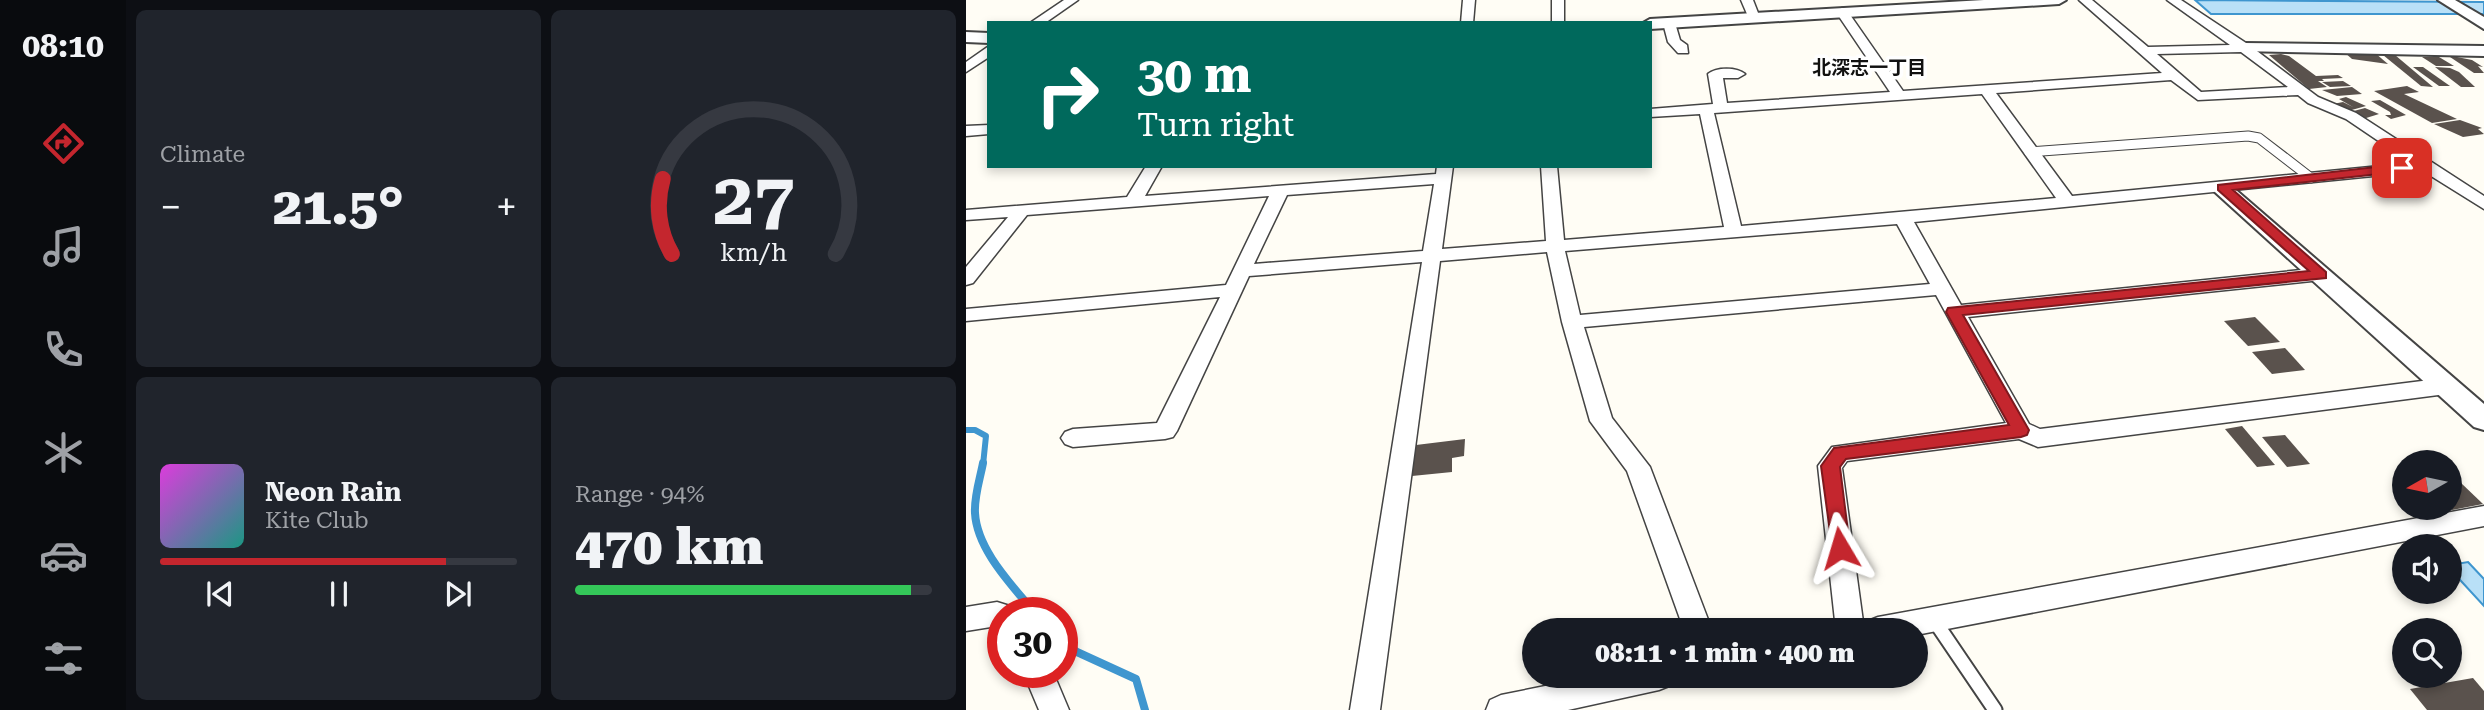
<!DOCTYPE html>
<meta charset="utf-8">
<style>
body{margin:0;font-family:"Roboto Serif","Noto Sans JP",serif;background:#20242c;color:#f1f3f6;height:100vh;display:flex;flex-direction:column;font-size:26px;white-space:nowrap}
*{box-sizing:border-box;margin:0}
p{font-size:23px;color:#9ea1a6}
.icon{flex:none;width:38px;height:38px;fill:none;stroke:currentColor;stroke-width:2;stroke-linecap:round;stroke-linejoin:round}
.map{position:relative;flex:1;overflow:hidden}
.details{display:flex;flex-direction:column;gap:10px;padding:10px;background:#0d0f14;width:840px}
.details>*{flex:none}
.banner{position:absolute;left:21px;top:21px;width:665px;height:147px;border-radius:0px;box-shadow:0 4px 10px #0003;background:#00695c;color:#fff;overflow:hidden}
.needle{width:46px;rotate:261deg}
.buttons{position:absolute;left:1426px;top:450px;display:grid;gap:14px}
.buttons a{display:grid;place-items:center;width:70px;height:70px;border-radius:50%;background:#171b24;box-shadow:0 4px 10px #0003;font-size:35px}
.speed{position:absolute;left:21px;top:597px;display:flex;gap:14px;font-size:35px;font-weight:700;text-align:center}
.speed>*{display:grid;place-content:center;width:91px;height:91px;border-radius:50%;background:#171b24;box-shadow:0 4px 10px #0003;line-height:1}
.speed .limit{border:10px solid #d22;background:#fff;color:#111}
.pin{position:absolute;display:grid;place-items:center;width:60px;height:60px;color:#fff;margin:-30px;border-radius:14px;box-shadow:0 4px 10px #0006}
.me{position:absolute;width:77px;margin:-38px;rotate:353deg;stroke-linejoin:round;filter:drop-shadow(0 0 5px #0008)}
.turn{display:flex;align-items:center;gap:24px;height:147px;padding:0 35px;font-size:32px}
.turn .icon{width:91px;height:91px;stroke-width:2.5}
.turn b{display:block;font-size:49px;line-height:60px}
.big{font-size:52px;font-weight:800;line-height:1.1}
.details .widget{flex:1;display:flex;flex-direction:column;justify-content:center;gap:10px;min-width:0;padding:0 24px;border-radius:10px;background:#20242c}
.details .dial{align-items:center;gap:0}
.dial svg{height:182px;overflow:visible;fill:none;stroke:#363941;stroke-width:7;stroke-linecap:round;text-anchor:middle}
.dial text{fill:#f1f3f6;stroke:none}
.song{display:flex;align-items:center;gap:21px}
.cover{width:84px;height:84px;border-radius:10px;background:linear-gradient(135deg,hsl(300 70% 55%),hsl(170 70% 35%))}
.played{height:7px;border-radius:4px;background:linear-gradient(90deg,#c4262e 80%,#363941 80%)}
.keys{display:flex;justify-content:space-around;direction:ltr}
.heat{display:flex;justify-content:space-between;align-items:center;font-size:38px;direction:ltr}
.charge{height:10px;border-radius:5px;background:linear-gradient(90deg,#34c759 94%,#363941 0)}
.details .tiles{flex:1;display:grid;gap:10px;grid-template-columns:repeat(2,1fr)}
.trip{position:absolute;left:556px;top:618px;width:406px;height:70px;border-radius:35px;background:#171b24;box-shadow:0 4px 10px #0003;font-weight:800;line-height:70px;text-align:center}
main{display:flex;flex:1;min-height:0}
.dock{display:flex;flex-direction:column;width:126px;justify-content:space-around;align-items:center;background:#090b0e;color:#9ea1a6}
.dock .icon{width:49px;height:49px}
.dock .selected{color:#c4262e}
.dock b{font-size:32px;color:#f1f3f6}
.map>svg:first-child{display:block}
.water{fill:#b9e0f7;stroke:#3f96cf;stroke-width:2}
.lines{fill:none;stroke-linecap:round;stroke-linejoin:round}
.stream-far1{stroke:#3f96cf;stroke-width:6}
.stream{stroke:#3f96cf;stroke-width:8}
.building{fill:#5a524d}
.service-far1-casing{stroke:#444;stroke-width:11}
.service-casing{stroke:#444;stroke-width:17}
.minor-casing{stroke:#444;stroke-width:3}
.tertiary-casing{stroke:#444;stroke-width:4}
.service-far1{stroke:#fff;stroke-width:9}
.service{stroke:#fff;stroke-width:13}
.minor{fill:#fff;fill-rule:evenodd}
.tertiary{fill:#fff;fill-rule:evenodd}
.route{fill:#c4262e;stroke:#7f191e;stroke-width:2}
.labels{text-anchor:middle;stroke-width:7;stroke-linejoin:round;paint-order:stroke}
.far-neighbourhood-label{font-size:19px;font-weight:bold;fill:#111;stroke:#fff}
</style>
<main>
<nav class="dock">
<b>08:10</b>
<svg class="icon selected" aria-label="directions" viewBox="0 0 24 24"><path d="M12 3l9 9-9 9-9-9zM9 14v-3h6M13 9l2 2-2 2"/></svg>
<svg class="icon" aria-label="music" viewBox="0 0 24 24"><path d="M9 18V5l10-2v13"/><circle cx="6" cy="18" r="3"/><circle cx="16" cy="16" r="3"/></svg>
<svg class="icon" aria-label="phone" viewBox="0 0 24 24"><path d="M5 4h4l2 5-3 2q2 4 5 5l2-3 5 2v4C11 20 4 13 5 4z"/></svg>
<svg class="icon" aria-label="climate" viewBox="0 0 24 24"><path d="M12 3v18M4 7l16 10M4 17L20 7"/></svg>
<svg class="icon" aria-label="car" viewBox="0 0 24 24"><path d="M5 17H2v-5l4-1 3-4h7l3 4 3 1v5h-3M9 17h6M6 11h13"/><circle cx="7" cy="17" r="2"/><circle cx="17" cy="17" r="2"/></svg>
<svg class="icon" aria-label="filters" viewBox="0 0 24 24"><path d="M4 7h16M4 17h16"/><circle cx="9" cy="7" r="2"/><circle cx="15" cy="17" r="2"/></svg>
</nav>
<section class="details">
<div class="tiles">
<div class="widget"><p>Climate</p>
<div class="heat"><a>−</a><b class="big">21.5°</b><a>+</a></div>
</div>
<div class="widget dial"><svg viewBox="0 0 100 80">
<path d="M14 69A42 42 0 1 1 86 69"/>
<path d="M14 69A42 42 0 0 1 10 36" stroke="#c4262e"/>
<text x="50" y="56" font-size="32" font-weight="700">27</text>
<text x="50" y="72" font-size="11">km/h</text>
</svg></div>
<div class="widget">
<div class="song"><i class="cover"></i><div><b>Neon Rain</b><p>Kite Club</p></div></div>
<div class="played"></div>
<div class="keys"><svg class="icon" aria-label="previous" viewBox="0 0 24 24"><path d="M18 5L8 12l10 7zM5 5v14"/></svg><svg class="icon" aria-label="pause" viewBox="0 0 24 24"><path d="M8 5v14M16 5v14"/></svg><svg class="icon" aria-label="next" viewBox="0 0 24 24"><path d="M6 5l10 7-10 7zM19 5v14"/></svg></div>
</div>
<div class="widget"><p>Range · 94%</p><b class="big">470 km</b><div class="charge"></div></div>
</div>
</section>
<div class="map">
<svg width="1518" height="710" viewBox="0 0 1518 710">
<rect width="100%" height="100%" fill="#fffdf5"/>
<!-- water -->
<g class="water">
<path d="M1229 0 1518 2V14H1245Z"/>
<path d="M1502 562 1518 579V606L1484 569V565Z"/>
</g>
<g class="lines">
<!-- stream-far1 -->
<path class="stream-far1" d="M0 430H9L20 436 17 465"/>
<!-- stream -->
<g class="stream">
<path d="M17 463C14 479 8 496 9 513 11 550 46 585 68 612"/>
<path d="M96 641 111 652 170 679 179 710"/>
</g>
</g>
<!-- building -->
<g class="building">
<path d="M1378 52 1409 53 1422 64 1386 59Z"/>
<path d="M1315 54 1323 56 1350 76 1372 75 1377 78 1356 79 1358 81H1352L1361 87 1343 89 1303 55Z"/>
<path d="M1417 55H1429L1467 87 1455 86Z"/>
<path d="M1481 55 1506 60 1517 67 1512 66 1518 73H1508Z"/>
<path d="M1456 57H1473L1488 66H1470Z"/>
<path d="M1447 67H1457L1484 86H1473Z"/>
<path d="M1469 67 1484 68 1493 72 1509 87H1495Z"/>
<path d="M1377 81 1385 86 1364 87 1356 82Z"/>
<path d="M1441 86 1453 92 1438 94 1491 119 1466 123 1408 91Z"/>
<path d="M1386 87 1396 94 1371 96 1356 90Z"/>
<path d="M1380 97 1400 106 1382 111 1367 104 1377 102 1387 107 1373 99Z"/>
<path d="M1414 100 1440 115 1425 119 1419 115H1425L1424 112 1405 101Z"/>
<path d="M1399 108 1413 114 1397 119 1384 112Z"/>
<path d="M1494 120 1516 128 1512 129 1518 134 1497 137 1468 124Z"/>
<path d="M1289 317 1314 342 1282 346 1258 321Z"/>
<path d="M1319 348 1339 370 1306 374 1286 352Z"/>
<path d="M1276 426 1309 465 1291 467 1259 429Z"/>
<path d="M1319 435 1344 464 1321 467 1296 437Z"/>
<path d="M499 439 498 456 486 458V472L446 476 450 445Z"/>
<path d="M1494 482 1517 504 1486 510 1484 484Z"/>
<path d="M1507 678 1518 691V710H1461L1444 689Z"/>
</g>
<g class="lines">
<defs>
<path id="service-far1" d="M1063 152 1282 136 1293 138 1345 178"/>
<path id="service" d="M968 620 1029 710"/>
<g id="minor">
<path d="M98 0H112L79 23H64Z"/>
<path d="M497 0H509L507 23H495Z"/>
<rect x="586" y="0" width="12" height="23"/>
<path d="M775 0H787L794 18 792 21H784Z"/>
<path d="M1113 0H1126L1182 47 1264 45 1201 0H1215L1283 45 1352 97 1390 113 1518 196V209L1457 171 948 222 995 305 1355 268 1364 274 1355 280 1002 317 1063 424 1074 429 1480 378 1488 381 1491 386 1488 391 1480 394 1072 447 1053 439 881 461 876 468 898 629 902 621 912 617 1518 506V526L950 635V630H870L852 466 866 447 1040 423 970 295 618 327 646 418 684 467 746 630H718L661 471 624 421 596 322 581 252 474 261 414 710H384L456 262 283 276 211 431 207 437 199 439 107 447 99 444 95 438 99 432 107 429 191 423 254 297 0 321V309L260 285 303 196 61 215 7 283 0 285V267L42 217 0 220V210L161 197 180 166H196L179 196 470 174 471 166H487L476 249 580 241 575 166H591L598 240 758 227 734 114 684 117V109L747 104 742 74C750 67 771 67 779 74L772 78H757L761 103 924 92 870 12 876 8 880 9 937 91 1196 73ZM1275 52 1322 87 1235 92 1191 54ZM1205 80 1232 100 1332 95 1342 103 1380 119 1445 163 1106 196 1030 93ZM1016 94 1090 198 775 226 748 113ZM468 184 457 251 288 264 321 195ZM931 224 964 284 614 315 599 251Z"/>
<path d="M703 19 709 23 714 40 721 45 722 53H712L702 42 697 23Z"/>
<path d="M23 46V57L0 72V62Z"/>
<path d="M23 125V134L0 136V126Z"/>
<path d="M31 602 47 607 49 612H37V628L31 626 0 631V607Z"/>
<path d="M57 672H87L103 710H73Z"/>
<path d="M629 676H708L703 686 693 690 602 710H520L524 700 535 695Z"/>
</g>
<g id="tertiary">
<path d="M1018 0H1100L1093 4 684 29V23H677L684 19Z"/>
<path d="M1472 0H1489L1518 17V29Z"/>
<path d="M0 32 23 33V43L0 42Z"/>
<path d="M1278 43 1518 46V56L1272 51 1270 48Z"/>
<path d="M1256 182 1263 184 1518 404V430L1508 427 1249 192 1246 188 1249 184Z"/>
</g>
</defs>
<!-- service-far1 casing -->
<use href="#service-far1" class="service-far1-casing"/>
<!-- service casing -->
<use href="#service" class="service-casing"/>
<!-- minor casing -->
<use href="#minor" class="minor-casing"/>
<!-- tertiary casing -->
<use href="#tertiary" class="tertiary-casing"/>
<!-- service-far1 -->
<use href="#service-far1" class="service-far1"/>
<!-- service -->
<use href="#service" class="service"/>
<!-- minor -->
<use href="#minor" class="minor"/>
<!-- tertiary -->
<use href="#tertiary" class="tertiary"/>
</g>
<!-- route -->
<path class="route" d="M1436 164 1442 168 1440 171 1267 190 1360 272V278L997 315 1063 430 1061 435 1055 437 880 459 874 467 884 548 881 554 874 556 867 554 855 466 868 448 1043 425 980 312 982 308 1343 271 1252 190V185Z"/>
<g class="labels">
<!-- far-neighbourhood labels -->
<g class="far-neighbourhood-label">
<text x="903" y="74">北深志一丁目</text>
</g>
</g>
</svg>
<div class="buttons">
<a><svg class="needle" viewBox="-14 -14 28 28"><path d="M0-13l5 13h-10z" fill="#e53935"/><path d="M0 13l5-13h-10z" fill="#9ea1a6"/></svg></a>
<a><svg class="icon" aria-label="sound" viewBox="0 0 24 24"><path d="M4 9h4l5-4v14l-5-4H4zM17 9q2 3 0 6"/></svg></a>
<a><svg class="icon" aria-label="search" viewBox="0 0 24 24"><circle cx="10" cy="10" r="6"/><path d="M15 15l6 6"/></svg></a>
</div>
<div class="speed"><div class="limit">30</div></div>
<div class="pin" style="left:1436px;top:168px;background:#d93025"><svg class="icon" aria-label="arrive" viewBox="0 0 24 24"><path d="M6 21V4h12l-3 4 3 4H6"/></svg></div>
<svg class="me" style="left:874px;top:548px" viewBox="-20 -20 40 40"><path d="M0-17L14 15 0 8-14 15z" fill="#c4262e" stroke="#fff" stroke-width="4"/></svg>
<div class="trip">08:11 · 1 min · 400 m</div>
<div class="banner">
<div class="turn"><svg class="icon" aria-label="right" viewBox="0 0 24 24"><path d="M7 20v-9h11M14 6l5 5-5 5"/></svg><div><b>30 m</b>Turn right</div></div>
</div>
</div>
</main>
